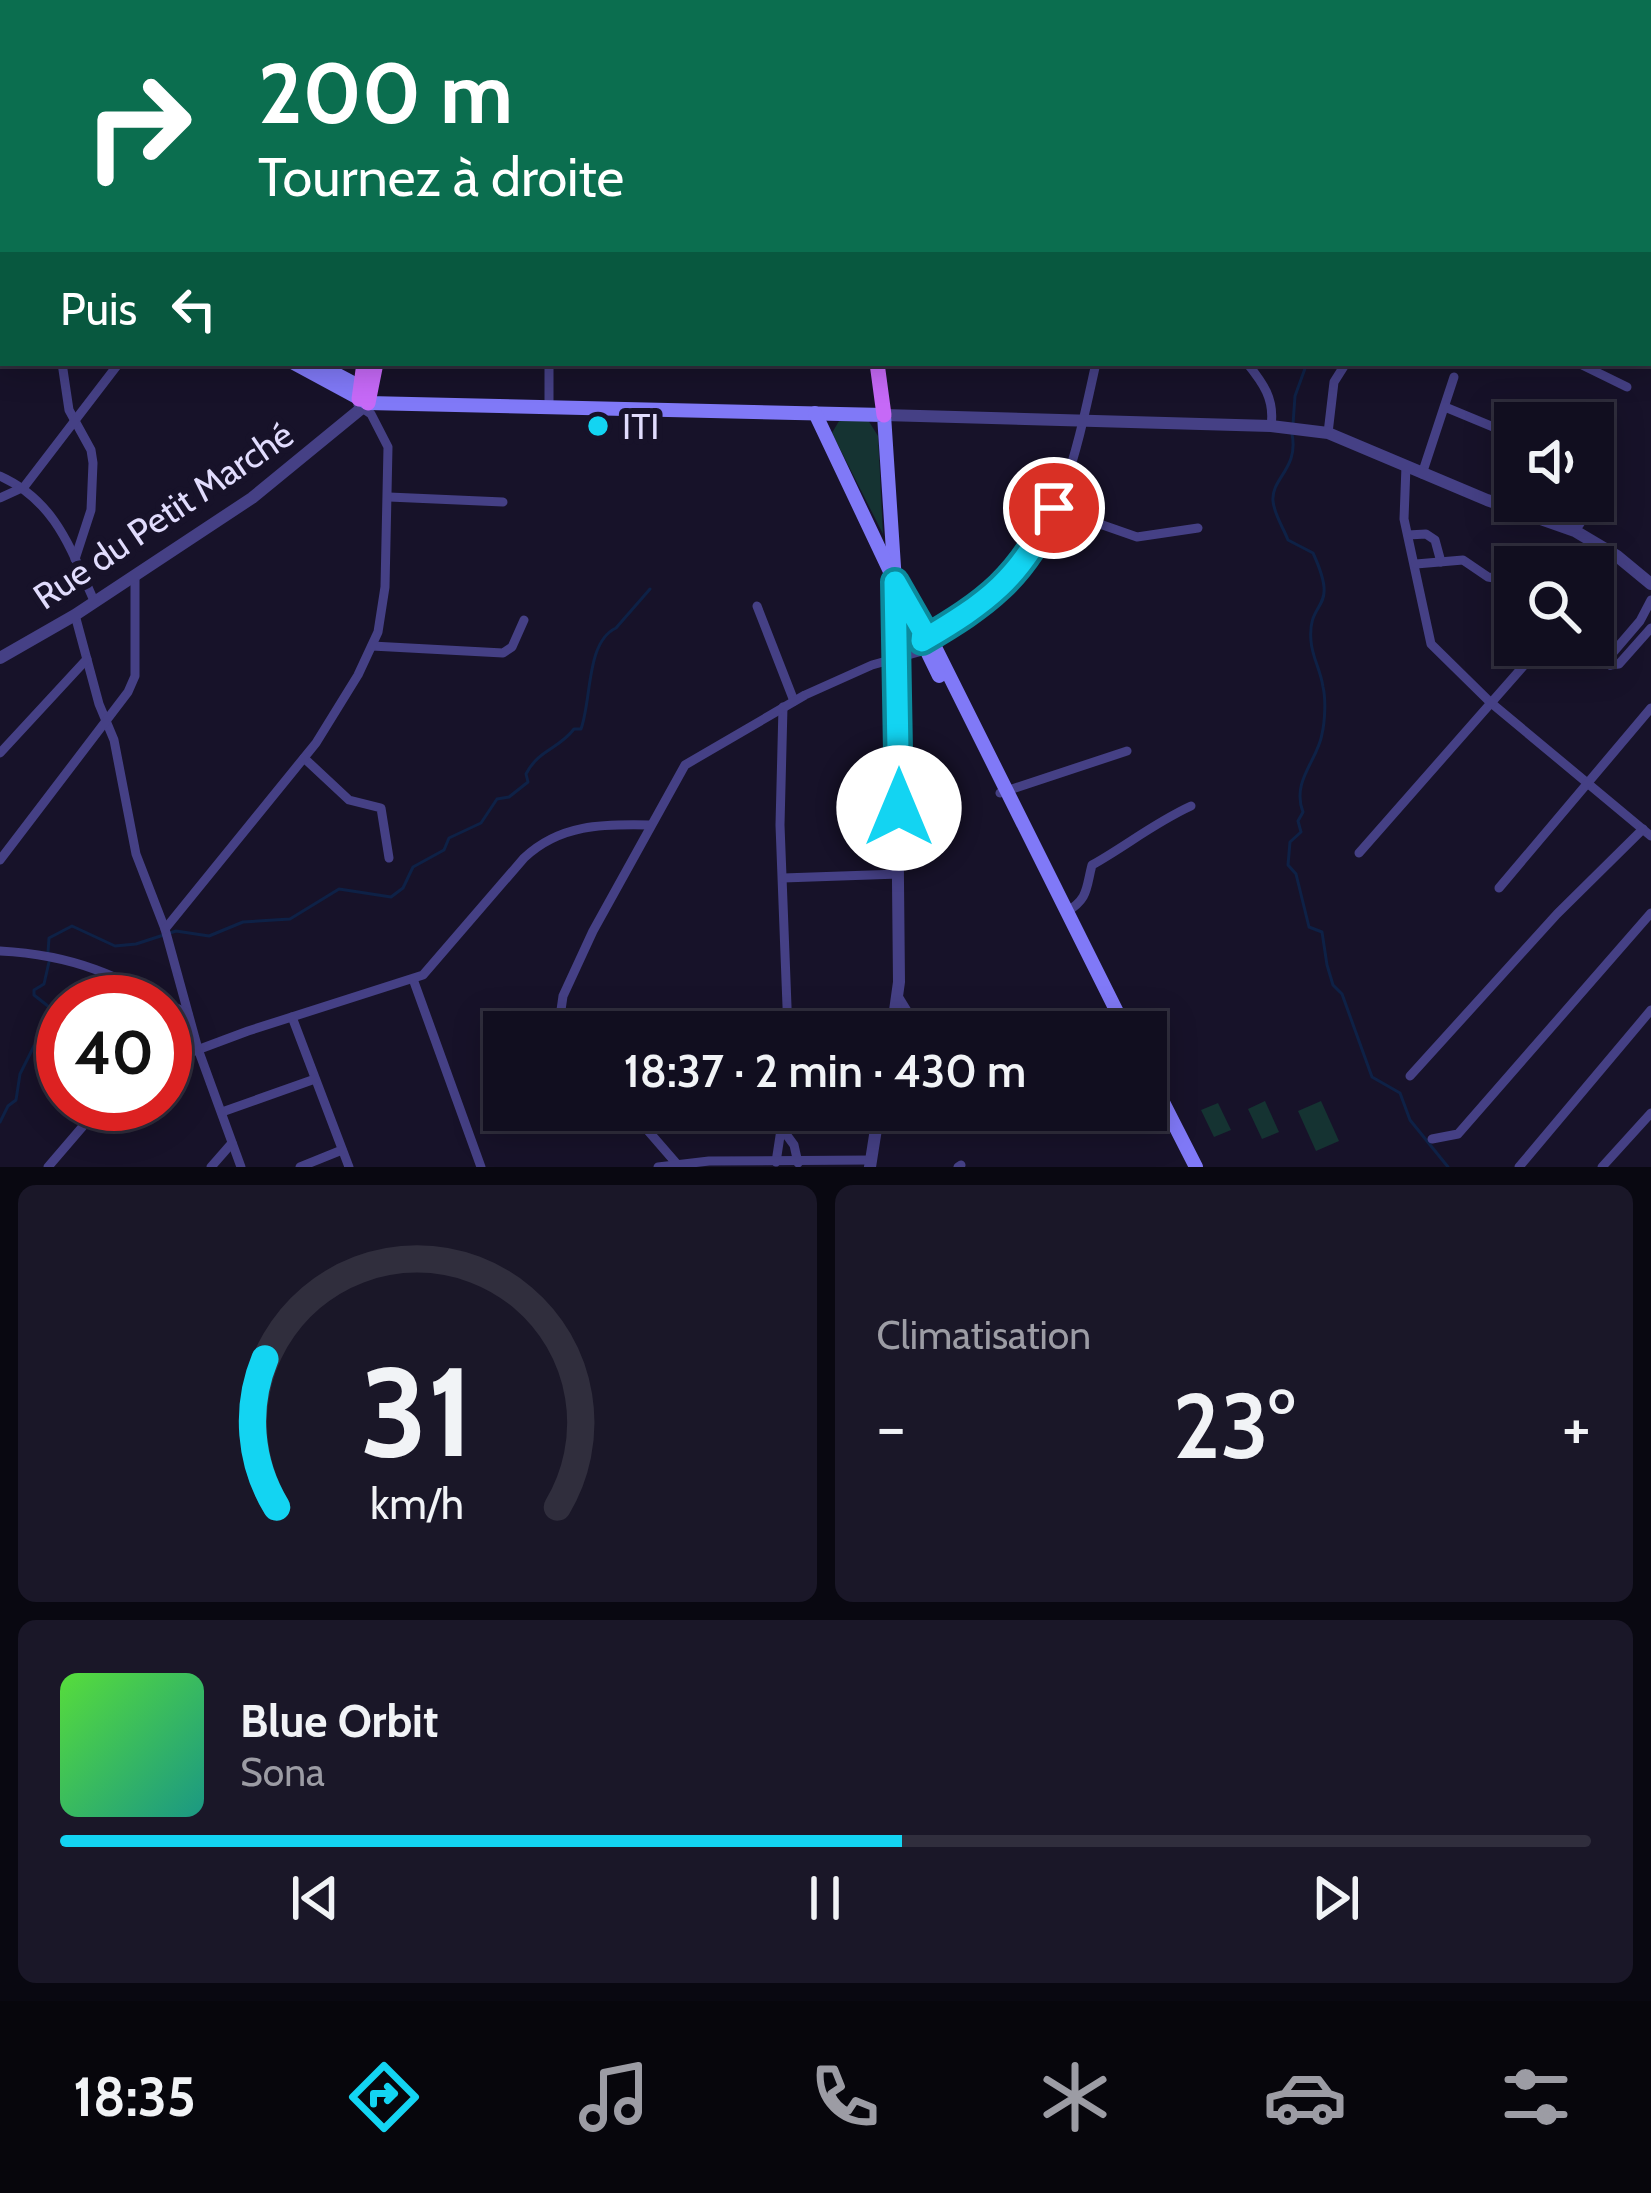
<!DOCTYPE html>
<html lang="fr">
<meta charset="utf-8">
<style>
body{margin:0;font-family:Cabin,sans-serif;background:#1a1728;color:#f1f3f6;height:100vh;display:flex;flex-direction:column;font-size:45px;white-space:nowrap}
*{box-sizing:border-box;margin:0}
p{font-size:39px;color:#9c9ca4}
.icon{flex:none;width:66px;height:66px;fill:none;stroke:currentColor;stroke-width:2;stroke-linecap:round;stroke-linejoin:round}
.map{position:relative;height:1167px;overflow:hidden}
.panel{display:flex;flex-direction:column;gap:18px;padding:18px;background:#090811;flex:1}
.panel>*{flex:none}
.banner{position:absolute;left:0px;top:0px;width:1653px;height:366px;box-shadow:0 6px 30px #0003,0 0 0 3px #302e3d;background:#0b6e4f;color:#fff;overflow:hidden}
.buttons{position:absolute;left:1494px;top:402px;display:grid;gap:24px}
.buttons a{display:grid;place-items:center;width:120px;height:120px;border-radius:0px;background:#110e1f;box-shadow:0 6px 30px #0003,0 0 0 3px #302e3d;font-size:60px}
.speed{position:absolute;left:36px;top:975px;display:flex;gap:24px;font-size:60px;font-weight:700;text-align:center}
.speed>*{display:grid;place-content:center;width:156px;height:156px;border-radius:50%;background:#110e1f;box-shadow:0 6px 30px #0003,0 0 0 3px #302e3d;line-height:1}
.speed .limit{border:18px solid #d22;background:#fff;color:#111}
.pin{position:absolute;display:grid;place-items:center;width:102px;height:102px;color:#fff;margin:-51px;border:6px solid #fff;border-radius:50%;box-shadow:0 3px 12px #0007}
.me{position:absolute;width:132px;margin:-66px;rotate:0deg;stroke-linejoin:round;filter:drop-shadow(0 0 9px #0008)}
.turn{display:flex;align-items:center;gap:42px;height:252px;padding:0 60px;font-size:54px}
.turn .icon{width:156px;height:156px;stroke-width:2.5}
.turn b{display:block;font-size:84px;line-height:102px}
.then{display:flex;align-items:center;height:114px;padding:0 60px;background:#0003;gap:24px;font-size:45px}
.big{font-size:90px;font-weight:600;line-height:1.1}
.panel .card{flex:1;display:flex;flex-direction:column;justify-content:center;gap:18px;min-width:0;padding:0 42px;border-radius:18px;background:#1a1728}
.panel .dial{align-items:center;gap:0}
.dial svg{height:312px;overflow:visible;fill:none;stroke:#302e3d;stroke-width:7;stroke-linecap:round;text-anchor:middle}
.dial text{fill:#f1f3f6;stroke:none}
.song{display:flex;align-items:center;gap:36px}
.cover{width:144px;height:144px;border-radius:18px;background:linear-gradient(135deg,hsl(110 70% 55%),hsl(170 70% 35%))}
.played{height:12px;border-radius:6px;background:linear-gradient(90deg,#13d4f2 55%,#302e3d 55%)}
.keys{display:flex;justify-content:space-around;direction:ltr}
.heat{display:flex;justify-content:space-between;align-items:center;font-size:66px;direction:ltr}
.panel .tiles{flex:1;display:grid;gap:18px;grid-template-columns:1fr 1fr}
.card:last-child{grid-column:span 2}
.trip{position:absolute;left:483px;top:1011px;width:684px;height:120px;border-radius:0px;background:#110e1f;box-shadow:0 6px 30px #0003,0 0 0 3px #302e3d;font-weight:600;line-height:120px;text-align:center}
.menu{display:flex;height:192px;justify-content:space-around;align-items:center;background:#07060c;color:#9c9ca4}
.menu .icon{width:84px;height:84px}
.menu .on{color:#13d4f2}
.menu b{font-size:54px;color:#f1f3f6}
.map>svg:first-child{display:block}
.green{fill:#153332}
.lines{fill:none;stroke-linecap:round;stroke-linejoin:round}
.stream{stroke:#0e2146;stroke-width:3}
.minor{stroke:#454085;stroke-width:9}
.tertiary{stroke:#454085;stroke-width:12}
.secondary{stroke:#8079f7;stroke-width:14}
.primary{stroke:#c669f7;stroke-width:15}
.route-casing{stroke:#0c8a9d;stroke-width:30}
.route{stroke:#13d4f2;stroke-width:21}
.poi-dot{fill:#13d4f2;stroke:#171229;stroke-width:4.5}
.labels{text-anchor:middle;stroke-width:12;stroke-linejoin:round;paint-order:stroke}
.poi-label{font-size:36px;fill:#e1dcfd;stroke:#171229;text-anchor:start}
.street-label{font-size:36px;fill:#e1dcfd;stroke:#171229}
</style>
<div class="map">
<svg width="1651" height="1167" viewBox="0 0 1651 1167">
<rect width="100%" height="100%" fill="#171229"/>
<!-- green -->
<g class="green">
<path d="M868 420 878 436 883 534 832 433 839 421Z"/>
<path d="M1265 1101 1279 1132 1262 1139 1248 1109Z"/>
<path d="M1321 1101 1339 1141 1316 1151 1298 1111Z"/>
<path d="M1218 1103 1231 1130 1214 1137 1201 1110Z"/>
</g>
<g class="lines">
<!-- stream -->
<g class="stream">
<path d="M1448 0V3"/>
<path d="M1293 424 1295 396 1307 363"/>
<path d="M1292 434C1299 469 1271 478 1273 501 1274 514 1283 527 1288 540L1313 553C1341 614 1307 596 1311 641 1312 657 1321 671 1323 687 1326 699 1325 721 1322 734 1318 760 1291 781 1303 812L1298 821 1301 832 1290 842 1288 865 1296 874 1309 927 1322 932 1327 965 1333 985 1342 994 1372 1077 1400 1093 1410 1120 1448 1167"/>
<path d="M48 952 49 938 72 926 115 946 136 944 176 931 209 936 243 922 290 919 339 889 391 897 403 888 413 867 444 850 449 838 481 823 497 799 509 797 528 782 526 774C538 750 559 749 574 729H581C592 698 586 642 616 628L650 589"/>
<path d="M49 962 44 984 34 990V995L58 1014 63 1028"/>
<path d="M0 1122 8 1106 16 1100 20 1074 34 1046 54 1043 63 1034"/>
</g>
<!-- minor -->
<g class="minor">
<path d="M39 0 43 3"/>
<path d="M365 0 378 3"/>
<path d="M781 0 784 3"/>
<path d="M1570 0 1572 3"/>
<path d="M1630 0 1631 3"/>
<path d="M70 3 71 0"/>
<path d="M290 3 293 0"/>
<path d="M1182 3 1183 0"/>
<path d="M1314 3 1315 0"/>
<path d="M1384 3 1385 0"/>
<path d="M0 154H3"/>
<path d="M1650 189 1651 194"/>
<path d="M0 295 3 296"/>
<path d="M0 308 3 307"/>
<path d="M1650 315H1651"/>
<path d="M62 363 69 410 91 450 93 463 91 510 75 559"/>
<path d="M1247 363C1263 383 1275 399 1271 426"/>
<path d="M1578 363 1627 387"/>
<path d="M549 406V369"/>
<path d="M1445 407 1515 436"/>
<path d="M1328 433 1334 382 1346 363"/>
<path d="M1406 466 1404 519 1431 644 1490 702 1651 836"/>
<path d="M1422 474 1454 377"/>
<path d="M0 476C56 501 71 550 95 603"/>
<path d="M389 497 503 502"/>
<path d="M0 498 24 487 119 363"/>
<path d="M1054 508 1137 537 1198 528"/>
<path d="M1575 531 1597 498 1593 478"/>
<path d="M1408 535 1426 534 1435 540 1441 562"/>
<path d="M1416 564 1463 560 1488 577 1500 579 1507 594 1515 599"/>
<path d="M1593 585 1617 556"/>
<path d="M757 606 794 701"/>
<path d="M75 615 99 704 114 740 136 854 165 929 198 1049 241 1167"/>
<path d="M928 637C955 622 984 607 1006 585 1063 528 1079 439 1096 363"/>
<path d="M372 646 503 653 512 647 524 620"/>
<path d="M1610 665V656L1640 621 1651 600"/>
<path d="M1610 665 1619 664 1651 628"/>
<path d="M783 707 780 825 788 1032"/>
<path d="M0 753 87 659"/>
<path d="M304 758 349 800 381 808 389 858"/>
<path d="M1000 793 1127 751"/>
<path d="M1359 853 1542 645"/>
<path d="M0 860 128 692 135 676V577"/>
<path d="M783 878 899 874"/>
<path d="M1499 888 1651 708"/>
<path d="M1066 912C1089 899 1086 887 1092 865 1126 846 1154 823 1191 806"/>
<path d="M165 929 316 743 358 675 378 632 385 587 388 447 371 414 358 405"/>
<path d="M0 951C79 955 120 978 188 1014"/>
<path d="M413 979 481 1167"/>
<path d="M898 996 920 1032"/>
<path d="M292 1017 349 1167"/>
<path d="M564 1032 560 1017 563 996 593 931 685 765 805 695 872 665 926 650"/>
<path d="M165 1062 248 1031 423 975 524 858C560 824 603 824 649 825"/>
<path d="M1410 1076 1557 914 1643 829"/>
<path d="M630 1110 676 1163"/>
<path d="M967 1110 978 1121 1002 1110"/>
<path d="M222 1112 315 1079"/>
<path d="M783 1130 794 1145 798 1163"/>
<path d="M1432 1139 1458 1134 1651 913"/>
<path d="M776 1162 784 1110"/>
<path d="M48 1167 102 1104"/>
<path d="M211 1167 232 1143"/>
<path d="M300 1167 342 1150"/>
<path d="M658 1167 709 1161 871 1160"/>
<path d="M958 1167 961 1165"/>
<path d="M1519 1167 1651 1010"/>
<path d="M1602 1167 1651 1113"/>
</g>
<!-- tertiary -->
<g class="tertiary">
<path d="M884 415 1271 426 1328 433 1487 500 1575 531 1617 556 1651 584"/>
<path d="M0 658 75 615 252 498 368 403"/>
<path d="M892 1032 899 982 895 583"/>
<path d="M870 1167 879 1110"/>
</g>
<!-- secondary -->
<g class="secondary">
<path d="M0 185 3 187"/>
<path d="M0 198 3 199"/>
<path d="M294 363 368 403 884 415 895 582"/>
<path d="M315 363 370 392"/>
<path d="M815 413 895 582 923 631 930 637 1127 1032"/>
<path d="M923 631 922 641 939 676"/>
<path d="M1146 1069 1196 1167"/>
</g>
<!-- primary -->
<g class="primary">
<path d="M311 0 312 3"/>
<path d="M833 0V3"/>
<path d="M877 363 884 415"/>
<path d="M359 399 364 363"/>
<path d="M368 403 376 363"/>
</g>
</g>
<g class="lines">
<defs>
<path id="route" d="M899 808 895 582 923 631 922 641C987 603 1021 578 1054 508"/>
</defs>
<!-- route casing -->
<use href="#route" class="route-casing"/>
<!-- route -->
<use href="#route" class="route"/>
</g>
<!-- markers -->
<circle class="poi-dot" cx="598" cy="426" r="12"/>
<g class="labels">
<!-- poi labels -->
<g class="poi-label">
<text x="622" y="439">ITI</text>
</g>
<!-- street labels -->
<g class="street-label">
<text transform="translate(163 515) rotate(-34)" y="13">Rue du Petit Marché</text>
</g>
</g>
</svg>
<div class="buttons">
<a><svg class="icon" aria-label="sound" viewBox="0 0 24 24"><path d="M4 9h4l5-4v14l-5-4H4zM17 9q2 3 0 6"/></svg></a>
<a><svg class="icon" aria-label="search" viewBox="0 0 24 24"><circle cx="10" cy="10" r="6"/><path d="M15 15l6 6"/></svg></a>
</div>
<div class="speed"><div class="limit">40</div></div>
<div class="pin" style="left:1054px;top:508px;background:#d93025"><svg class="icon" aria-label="arrive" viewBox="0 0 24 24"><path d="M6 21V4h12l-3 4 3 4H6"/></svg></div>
<svg class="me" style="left:899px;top:808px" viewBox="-20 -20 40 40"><circle r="19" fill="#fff"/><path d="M0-13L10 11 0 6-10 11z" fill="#13d4f2"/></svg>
<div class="trip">18:37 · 2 min · 430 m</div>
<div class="banner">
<div class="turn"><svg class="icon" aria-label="right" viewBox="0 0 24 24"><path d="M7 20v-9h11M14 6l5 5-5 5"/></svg><div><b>200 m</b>Tournez à droite</div></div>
<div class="then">Puis<svg class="icon" aria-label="left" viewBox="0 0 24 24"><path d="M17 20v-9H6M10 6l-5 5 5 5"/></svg></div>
</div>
</div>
<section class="panel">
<div class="tiles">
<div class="card dial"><svg viewBox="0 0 100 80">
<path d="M14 69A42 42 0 1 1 86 69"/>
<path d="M14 69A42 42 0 0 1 11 31" stroke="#13d4f2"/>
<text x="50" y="56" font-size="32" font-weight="700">31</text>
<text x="50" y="72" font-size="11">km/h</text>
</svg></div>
<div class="card"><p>Climatisation</p>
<div class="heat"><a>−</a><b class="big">23°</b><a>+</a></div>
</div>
<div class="card">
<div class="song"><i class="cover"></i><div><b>Blue Orbit</b><p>Sona</p></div></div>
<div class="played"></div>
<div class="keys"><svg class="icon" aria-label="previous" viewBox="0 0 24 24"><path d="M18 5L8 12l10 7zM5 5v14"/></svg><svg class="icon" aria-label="pause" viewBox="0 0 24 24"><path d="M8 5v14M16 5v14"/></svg><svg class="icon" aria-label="next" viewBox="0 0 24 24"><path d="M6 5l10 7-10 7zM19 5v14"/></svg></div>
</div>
</div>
</section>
<nav class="menu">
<b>18:35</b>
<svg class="icon on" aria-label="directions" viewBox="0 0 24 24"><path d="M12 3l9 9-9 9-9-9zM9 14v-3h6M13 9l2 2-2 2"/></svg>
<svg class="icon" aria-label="music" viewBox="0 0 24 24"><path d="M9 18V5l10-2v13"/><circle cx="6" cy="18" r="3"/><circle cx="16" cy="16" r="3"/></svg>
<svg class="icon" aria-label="phone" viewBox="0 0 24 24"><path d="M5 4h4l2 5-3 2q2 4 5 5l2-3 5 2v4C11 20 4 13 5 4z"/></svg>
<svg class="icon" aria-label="climate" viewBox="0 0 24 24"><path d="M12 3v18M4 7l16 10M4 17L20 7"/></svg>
<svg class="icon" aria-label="car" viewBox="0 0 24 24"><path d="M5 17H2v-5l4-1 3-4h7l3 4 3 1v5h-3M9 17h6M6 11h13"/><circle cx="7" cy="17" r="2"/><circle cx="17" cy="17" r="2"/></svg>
<svg class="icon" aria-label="filters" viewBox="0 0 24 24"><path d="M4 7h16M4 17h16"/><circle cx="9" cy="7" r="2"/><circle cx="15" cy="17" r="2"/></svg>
</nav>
